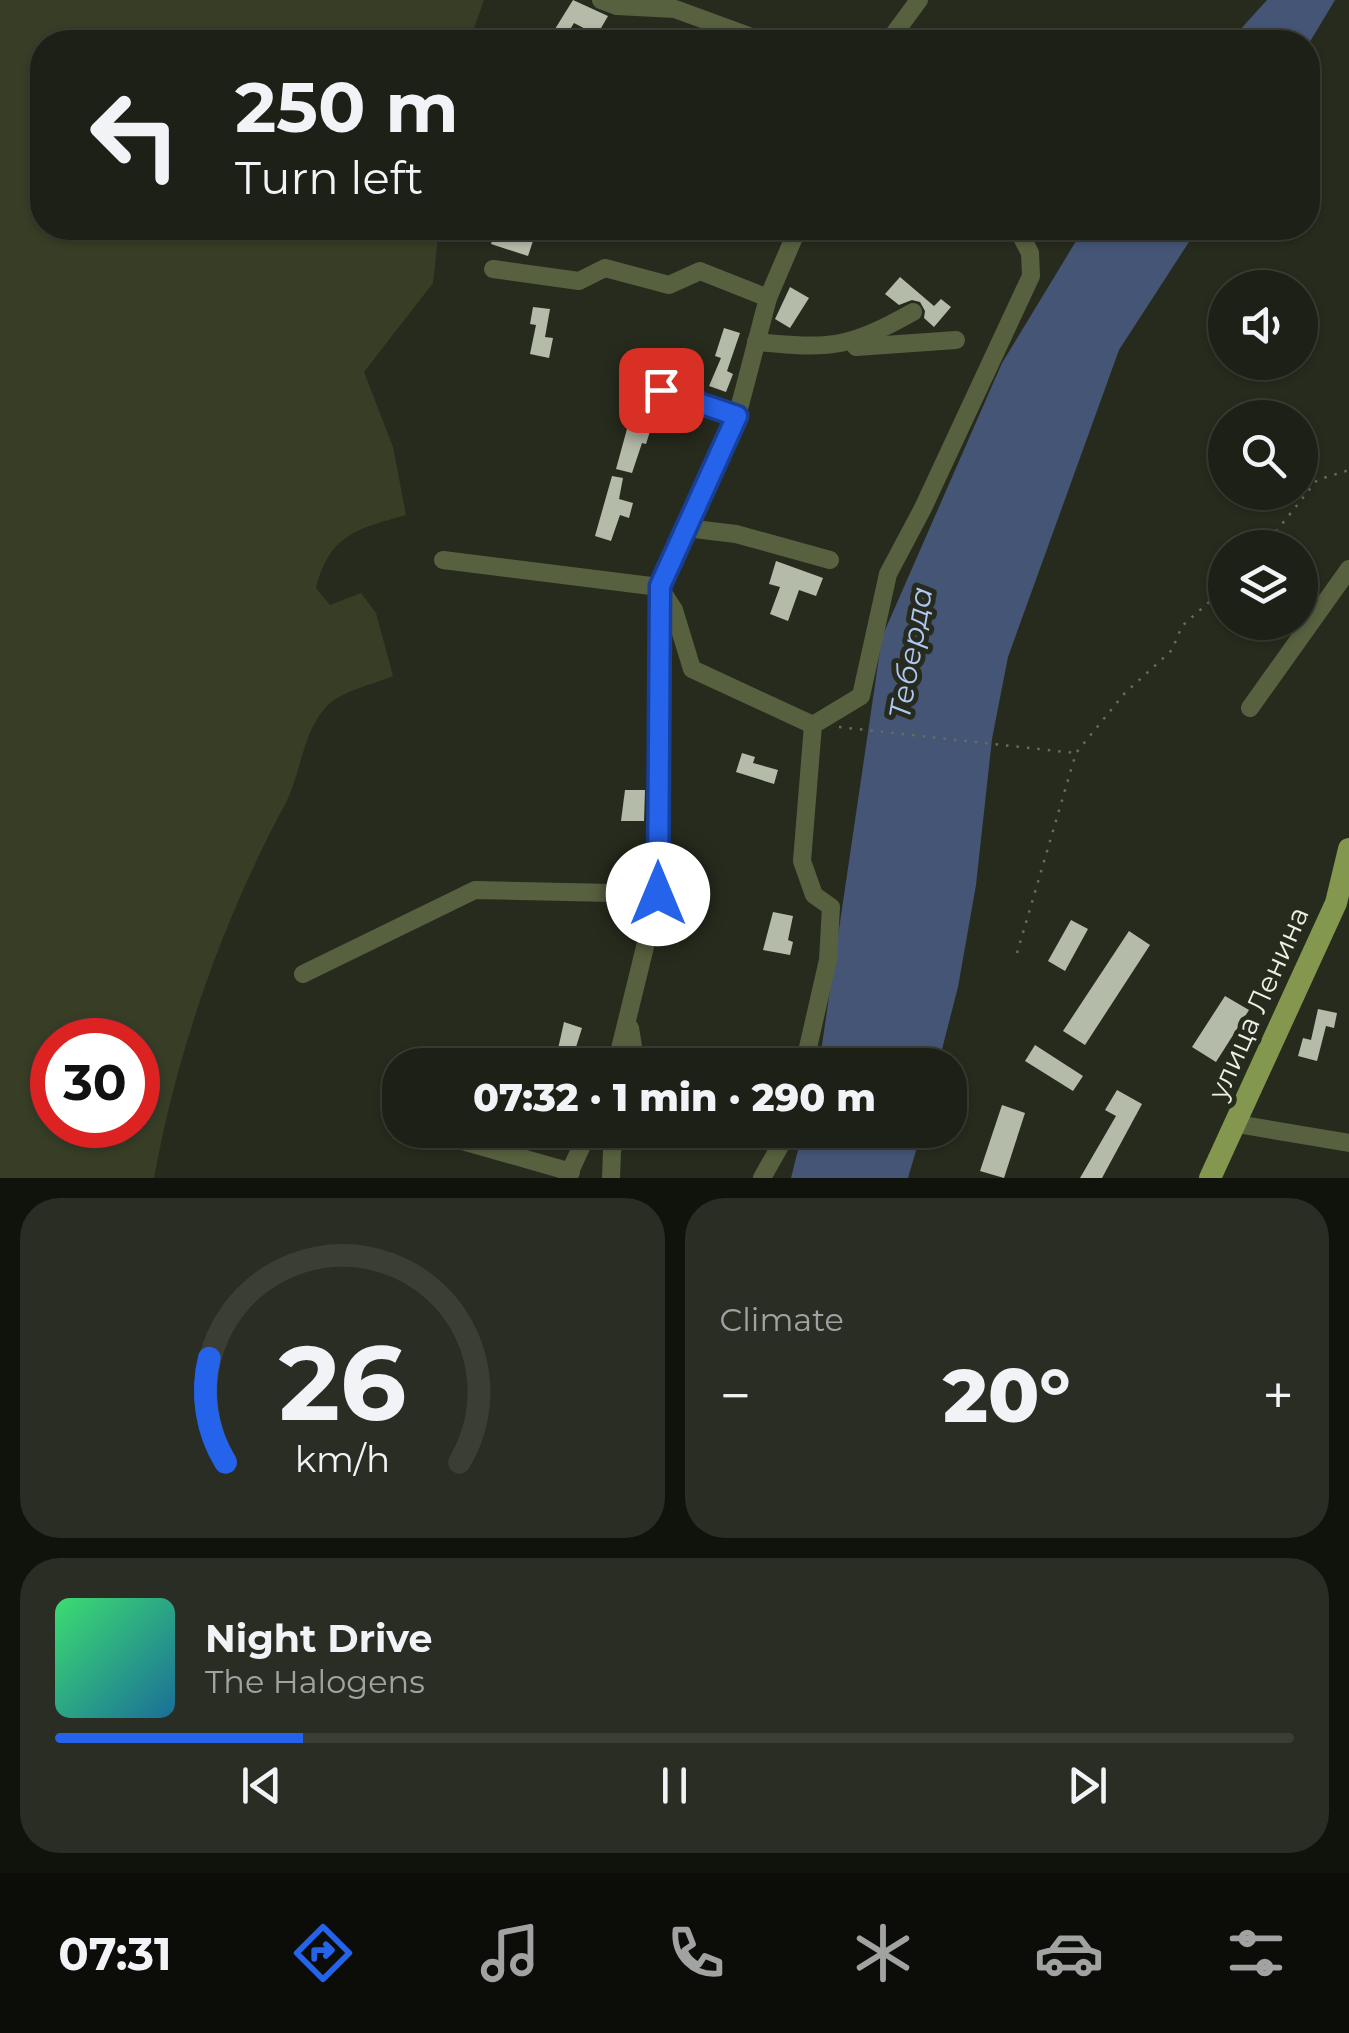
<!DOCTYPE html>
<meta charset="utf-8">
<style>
body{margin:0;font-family:Montserrat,sans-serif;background:#2a2d23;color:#f1f3f6;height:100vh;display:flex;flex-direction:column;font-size:38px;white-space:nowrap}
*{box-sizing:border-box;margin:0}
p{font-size:32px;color:#a0a3a1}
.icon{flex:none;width:55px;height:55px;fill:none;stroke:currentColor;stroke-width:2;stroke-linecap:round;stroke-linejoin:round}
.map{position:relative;height:1178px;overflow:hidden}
.drawer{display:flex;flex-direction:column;gap:20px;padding:20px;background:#10120c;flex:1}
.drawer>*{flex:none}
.top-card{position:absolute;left:30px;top:30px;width:1290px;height:210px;border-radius:40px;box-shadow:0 2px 8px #0004,0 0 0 2px #3b3e35;background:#1d2016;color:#f1f3f6;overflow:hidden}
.fabs{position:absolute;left:1208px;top:270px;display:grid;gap:20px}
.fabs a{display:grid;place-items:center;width:110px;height:110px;border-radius:50%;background:#1d2016;box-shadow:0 2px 8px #0004,0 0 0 2px #3b3e35;font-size:50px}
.speed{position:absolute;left:30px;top:1018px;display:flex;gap:20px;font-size:50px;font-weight:700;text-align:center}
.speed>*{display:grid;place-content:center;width:130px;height:130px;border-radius:50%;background:#1d2016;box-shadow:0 2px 8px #0004,0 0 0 2px #3b3e35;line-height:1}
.speed .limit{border:15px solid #d22;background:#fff;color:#111}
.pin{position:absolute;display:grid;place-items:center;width:85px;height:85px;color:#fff;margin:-42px;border-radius:20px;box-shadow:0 5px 15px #0006}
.me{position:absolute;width:110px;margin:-55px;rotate:0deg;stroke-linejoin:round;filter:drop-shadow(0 0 8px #0008)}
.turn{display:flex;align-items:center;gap:35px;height:210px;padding:0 40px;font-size:45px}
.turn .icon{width:130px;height:130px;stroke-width:2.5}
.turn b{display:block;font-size:70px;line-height:85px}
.big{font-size:75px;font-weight:800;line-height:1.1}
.drawer .tile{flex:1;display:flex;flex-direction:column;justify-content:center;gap:15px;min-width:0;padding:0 35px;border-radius:40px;background:#2a2d23}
.drawer .dial{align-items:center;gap:0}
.dial svg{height:260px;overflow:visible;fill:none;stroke:#3b3e35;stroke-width:7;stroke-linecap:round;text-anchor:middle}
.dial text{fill:#f1f3f6;stroke:none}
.song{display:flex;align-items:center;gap:30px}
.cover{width:120px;height:120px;border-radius:15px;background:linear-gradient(135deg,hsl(140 70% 55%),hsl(200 70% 35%))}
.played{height:10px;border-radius:5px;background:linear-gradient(90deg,#2563eb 20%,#3b3e35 20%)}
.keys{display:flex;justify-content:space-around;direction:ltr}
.heat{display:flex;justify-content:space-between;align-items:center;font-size:55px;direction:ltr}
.drawer .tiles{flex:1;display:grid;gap:20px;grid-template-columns:1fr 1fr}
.tile:last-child{grid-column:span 2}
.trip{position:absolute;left:382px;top:1048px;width:585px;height:100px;border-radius:40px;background:#1d2016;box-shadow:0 2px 8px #0004,0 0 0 2px #3b3e35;font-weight:800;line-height:100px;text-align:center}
.menu{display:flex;height:160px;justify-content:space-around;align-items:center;background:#0c0d09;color:#a0a3a1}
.menu .icon{width:70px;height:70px}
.menu .on{color:#2563eb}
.menu b{font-size:45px;color:#f1f3f6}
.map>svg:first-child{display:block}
.green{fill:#373e25;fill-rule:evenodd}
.water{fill:#445576}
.building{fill:#b5bba9}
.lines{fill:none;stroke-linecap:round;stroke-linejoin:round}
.path{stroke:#686c5f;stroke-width:2.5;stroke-dasharray:2.5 8;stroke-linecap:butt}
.minor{stroke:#57613f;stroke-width:18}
.major{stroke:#84974f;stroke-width:22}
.route-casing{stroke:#184099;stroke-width:25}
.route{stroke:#2563eb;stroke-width:18}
.labels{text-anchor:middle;stroke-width:10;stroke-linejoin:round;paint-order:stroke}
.street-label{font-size:28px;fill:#ecefe5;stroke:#272b1d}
.water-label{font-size:30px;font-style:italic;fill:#afc7f5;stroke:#272b1d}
</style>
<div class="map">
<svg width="1349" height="1178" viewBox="0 0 1349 1178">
<rect width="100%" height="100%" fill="#272b1d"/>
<!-- green -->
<path class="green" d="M0 0H484L469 42H42V228H439L433 283 364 372 393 447 406 515C357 529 330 534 316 588L330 605 361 593 376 613 393 676C372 685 340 691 325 708 301 736 301 776 284 806 222 922 178 1048 154 1178H0ZM52 1040H138V1125H52Z"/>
<!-- water -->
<g class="water">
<path d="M1267 0H1335L1308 45 1229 42Z"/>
<path d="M1084 228H1198L1119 350 1008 657 992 739 976 885 958 987 938 1065H819L882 637 1002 363Z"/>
<path d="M803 1130H922L908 1178H791Z"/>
</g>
<!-- building -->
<g class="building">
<path d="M573 0 608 16 593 42V33L574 23 566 36 555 29Z"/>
<path d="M496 229 533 241 528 256 491 244Z"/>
<path d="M900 277 934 306 941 299 951 307 934 327 924 318 925 311 920 302 912 300 899 305 885 294Z"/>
<path d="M790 287 809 298 790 328 775 319Z"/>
<path d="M533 307 550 309 545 337 553 338 549 358 530 354 536 325 530 324Z"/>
<path d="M724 328 740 333 727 371 733 374 726 392 709 386 721 358 715 356Z"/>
<path d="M630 418 652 425 646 444 642 443 632 473 616 469Z"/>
<path d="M612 476 623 478 619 499 633 503 629 518 620 515 611 541 595 536Z"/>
<path d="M776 561 823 578 816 596 799 590 788 621 770 614 780 587 769 584Z"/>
<path d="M742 753 755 757 753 763 778 770 774 784 736 772Z"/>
<path d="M625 790H645L644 821H621Z"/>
<path d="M773 912 793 916 788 940 793 942 790 955 763 950Z"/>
<path d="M1071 920 1088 929 1065 971 1048 961Z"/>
<path d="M1129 931 1150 945 1085 1045 1063 1031Z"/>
<path d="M1225 996 1249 1010 1216 1062 1192 1047Z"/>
<path d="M1318 1009 1337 1013 1334 1028 1326 1026 1317 1061 1298 1056 1303 1038 1311 1040Z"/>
<path d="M564 1022 582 1028 571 1063 556 1058Z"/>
<path d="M1035 1045 1083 1076 1073 1091 1025 1061Z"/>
<path d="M1117 1090 1142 1104 1102 1178H1080L1116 1116 1105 1110Z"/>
<path d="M1002 1105 1025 1113 1004 1178 980 1171Z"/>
</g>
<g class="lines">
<!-- path -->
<g class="path">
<path d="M1263 548 1317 480 1349 470"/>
<path d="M839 727 1075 753"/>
<path d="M1017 953 1076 753 1124 694 1172 650 1182 626 1225 588"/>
</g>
<!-- minor -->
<g class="minor">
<path d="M601 0 617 6 675 9 765 42"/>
<path d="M888 42 919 0"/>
<path d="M493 269 579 281 605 268 669 285 700 271 768 298"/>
<path d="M756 342C830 349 847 349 913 312"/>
<path d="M856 347 956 340"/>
<path d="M661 390 737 415"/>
<path d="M686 528 736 534 830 560"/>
<path d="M443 560 659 587 674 610 692 669 813 725"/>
<path d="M1250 708 1349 569"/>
<path d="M303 974 475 890 658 894"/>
<path d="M630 1028 636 1065"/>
<path d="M616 1065 658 894 659 587 735 424 768 298 798 228"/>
<path d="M804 1065 828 960 831 907 814 895 802 861 813 725 861 696 888 574 923 508 1031 276 1030 253 1017 228"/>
<path d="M1237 1124 1349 1143"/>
<path d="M424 1130 571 1172"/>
<path d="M567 1178 589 1130"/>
<path d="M611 1178 612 1151 619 1130"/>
<path d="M762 1178 789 1130"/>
</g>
<!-- major -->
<path class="major" d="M1210 1178 1336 903 1349 849"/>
</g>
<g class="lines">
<defs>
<path id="route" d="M658 894 660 586 737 416 661 390"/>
</defs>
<!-- route casing -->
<use href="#route" class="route-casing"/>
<!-- route -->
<use href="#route" class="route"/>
</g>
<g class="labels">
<!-- street labels -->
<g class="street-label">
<text transform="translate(1258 1003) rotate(-66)" y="10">улица Ленина</text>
</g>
<!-- water labels -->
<g class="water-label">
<text transform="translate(911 653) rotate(-80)" y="10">Теберда</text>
</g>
</g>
</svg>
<div class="fabs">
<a><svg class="icon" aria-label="sound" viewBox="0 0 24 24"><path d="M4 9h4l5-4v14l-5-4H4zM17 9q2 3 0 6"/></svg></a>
<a><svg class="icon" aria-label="search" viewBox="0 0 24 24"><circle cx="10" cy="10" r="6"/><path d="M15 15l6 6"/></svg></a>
<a><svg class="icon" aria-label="layers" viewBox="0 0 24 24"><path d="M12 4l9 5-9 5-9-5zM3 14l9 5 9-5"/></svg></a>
</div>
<div class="speed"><div class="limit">30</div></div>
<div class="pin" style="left:661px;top:390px;background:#d93025"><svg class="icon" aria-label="arrive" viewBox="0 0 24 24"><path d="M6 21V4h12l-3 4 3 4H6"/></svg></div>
<svg class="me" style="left:658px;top:894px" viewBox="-20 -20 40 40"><circle r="19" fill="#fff"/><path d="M0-13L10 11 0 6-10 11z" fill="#2563eb"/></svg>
<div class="trip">07:32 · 1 min · 290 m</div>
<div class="top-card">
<div class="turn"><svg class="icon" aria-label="left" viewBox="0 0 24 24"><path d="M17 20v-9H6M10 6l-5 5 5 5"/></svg><div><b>250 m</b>Turn left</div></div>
</div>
</div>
<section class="drawer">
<div class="tiles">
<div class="tile dial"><svg viewBox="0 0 100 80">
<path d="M14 69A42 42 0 1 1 86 69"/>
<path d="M14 69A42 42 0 0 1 9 37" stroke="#2563eb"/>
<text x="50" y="56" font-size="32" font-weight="700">26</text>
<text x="50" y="72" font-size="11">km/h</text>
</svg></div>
<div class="tile"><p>Climate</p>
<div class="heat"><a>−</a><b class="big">20°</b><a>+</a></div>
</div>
<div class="tile">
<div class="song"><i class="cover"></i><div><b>Night Drive</b><p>The Halogens</p></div></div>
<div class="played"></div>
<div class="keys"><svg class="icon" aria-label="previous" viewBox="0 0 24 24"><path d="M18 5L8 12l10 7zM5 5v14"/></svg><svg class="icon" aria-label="pause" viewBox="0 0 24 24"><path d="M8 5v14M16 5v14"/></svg><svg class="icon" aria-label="next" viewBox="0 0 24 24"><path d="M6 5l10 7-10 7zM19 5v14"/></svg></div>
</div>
</div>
</section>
<nav class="menu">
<b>07:31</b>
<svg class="icon on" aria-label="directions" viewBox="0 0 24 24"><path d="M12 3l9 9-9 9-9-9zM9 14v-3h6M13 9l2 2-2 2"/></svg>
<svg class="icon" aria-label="music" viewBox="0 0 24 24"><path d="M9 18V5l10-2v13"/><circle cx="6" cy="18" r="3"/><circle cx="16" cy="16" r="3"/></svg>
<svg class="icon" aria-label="phone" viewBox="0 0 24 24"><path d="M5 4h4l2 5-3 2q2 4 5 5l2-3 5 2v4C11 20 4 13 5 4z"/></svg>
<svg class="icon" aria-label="climate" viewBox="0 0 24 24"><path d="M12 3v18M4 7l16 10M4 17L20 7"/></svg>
<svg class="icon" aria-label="car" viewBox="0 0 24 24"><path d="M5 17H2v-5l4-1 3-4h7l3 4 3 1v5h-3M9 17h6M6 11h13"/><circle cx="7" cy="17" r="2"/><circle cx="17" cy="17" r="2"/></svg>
<svg class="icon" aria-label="filters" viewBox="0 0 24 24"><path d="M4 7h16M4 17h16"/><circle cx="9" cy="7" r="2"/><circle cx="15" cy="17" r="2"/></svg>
</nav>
